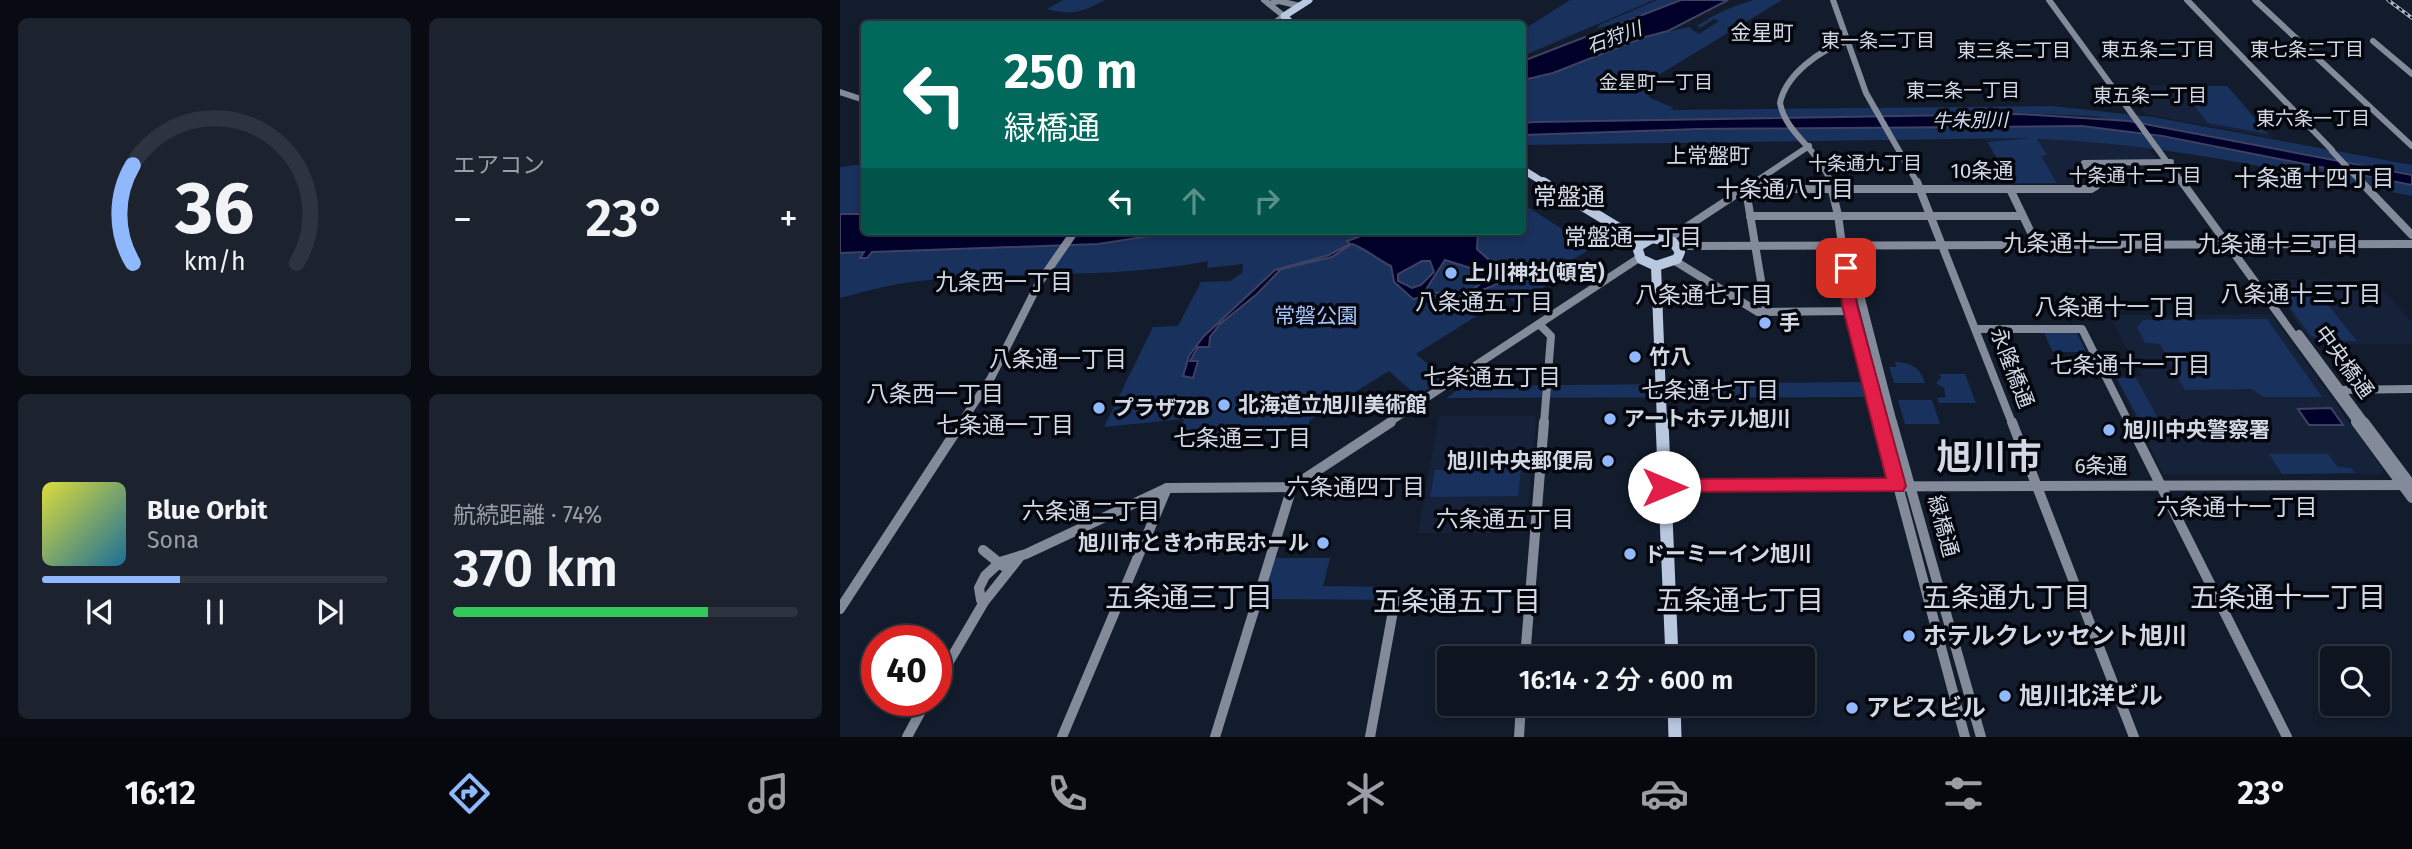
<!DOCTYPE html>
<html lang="ja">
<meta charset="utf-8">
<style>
body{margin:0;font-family:"Fira Sans","Noto Sans JP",sans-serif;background:#1c222e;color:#f1f3f6;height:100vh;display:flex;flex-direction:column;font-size:26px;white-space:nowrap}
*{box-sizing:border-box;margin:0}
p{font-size:23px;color:#9b9fa5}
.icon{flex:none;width:38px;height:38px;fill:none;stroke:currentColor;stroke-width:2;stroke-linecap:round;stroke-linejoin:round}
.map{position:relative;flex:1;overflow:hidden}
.details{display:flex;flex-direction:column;gap:18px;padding:18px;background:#080c12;width:840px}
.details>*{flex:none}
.guide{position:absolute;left:21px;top:21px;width:665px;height:214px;border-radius:7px;box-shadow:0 4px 10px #0003,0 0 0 2px #2e343f;background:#00695c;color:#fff;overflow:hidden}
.tools{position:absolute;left:1480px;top:646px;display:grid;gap:14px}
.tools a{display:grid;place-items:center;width:70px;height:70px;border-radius:7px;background:#0e1521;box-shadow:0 4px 10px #0003,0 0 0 2px #2e343f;font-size:35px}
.speed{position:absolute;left:21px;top:625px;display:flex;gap:14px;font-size:35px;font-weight:700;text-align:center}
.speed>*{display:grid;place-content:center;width:91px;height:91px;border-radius:50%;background:#0e1521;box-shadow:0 4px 10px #0003,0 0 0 2px #2e343f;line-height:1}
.speed .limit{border:10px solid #d22;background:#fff;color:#111}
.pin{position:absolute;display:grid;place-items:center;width:60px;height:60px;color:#fff;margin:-30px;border-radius:14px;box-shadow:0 4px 10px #0006}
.me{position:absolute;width:77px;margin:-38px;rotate:90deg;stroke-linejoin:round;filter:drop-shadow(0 0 5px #0008)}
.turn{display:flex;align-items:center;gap:24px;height:147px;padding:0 28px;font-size:32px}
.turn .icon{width:91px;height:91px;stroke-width:2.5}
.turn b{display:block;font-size:49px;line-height:60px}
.lanes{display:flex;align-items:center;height:66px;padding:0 28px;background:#0003;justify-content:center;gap:35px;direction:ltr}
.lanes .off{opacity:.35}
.big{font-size:52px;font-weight:600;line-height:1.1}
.details .tile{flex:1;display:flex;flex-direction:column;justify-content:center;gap:10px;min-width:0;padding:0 24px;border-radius:10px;background:#1c222e}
.details .dial{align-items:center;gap:0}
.dial svg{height:182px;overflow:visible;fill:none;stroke:#2e343f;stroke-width:7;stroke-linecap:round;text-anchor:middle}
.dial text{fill:#f1f3f6;stroke:none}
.song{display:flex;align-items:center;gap:21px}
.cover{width:84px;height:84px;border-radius:10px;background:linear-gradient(135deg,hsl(60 70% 55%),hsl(200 70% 35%))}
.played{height:7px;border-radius:4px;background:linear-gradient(90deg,#90b8fd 40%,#2e343f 40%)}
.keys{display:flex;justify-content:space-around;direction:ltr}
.heat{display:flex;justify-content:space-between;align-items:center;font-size:38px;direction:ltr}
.charge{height:10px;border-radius:5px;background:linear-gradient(90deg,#34c759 74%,#2e343f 0)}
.details .tiles{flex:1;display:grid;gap:18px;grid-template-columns:repeat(2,1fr)}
.trip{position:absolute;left:597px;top:646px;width:378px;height:70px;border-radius:7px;background:#0e1521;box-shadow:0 4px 10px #0003,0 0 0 2px #2e343f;font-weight:600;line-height:70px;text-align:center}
.tab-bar{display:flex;height:112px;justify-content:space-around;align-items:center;background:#06080d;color:#9b9fa5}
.tab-bar .icon{width:49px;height:49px}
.tab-bar .on{color:#90b8fd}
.tab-bar b{font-size:32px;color:#f1f3f6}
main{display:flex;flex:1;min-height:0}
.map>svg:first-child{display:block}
.built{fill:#162239}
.green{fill:#18315d}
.water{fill:#00002b;stroke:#3f4163;stroke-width:2;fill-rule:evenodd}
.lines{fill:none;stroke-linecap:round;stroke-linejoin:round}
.secondary-far2{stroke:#838b9a;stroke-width:6}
.secondary-far1{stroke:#838b9a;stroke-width:8}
.secondary{stroke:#838b9a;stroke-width:10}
.highway-far2{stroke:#bac8df;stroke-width:7}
.highway-far1{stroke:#bac8df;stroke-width:10}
.highway{stroke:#bac8df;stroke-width:13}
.rail-casing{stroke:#afb7c4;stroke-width:3.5}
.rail{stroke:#04060d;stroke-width:2;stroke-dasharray:3.5;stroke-linecap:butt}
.route{fill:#e11d48;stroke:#92132f;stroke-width:2}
.poi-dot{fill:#90b8fd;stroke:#04060d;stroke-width:2.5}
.labels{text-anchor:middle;stroke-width:7;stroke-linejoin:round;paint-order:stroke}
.far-water-label{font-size:19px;font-style:italic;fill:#d3dff3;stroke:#04060d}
.far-neighbourhood-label{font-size:19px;fill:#d2d9e5;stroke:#04060d}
.far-quarter-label{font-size:21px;fill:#d2d9e5;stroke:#04060d}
.street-label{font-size:21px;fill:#d2d9e5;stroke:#04060d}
.poi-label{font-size:21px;font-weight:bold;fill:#d2d9e5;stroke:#04060d;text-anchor:start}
.park-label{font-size:21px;fill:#a3c4fd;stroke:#04060d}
.neighbourhood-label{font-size:23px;fill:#d2d9e5;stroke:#04060d}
.quarter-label{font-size:24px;fill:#d2d9e5;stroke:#04060d}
.near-poi-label{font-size:24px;font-weight:bold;fill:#d2d9e5;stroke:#04060d;text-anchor:start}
.near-neighbourhood-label{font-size:28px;fill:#d2d9e5;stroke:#04060d}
.town-label{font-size:35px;font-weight:bold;fill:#d2d9e5;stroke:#04060d}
</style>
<main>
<section class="details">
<div class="tiles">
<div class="tile dial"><svg viewBox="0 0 100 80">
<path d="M14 69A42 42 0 1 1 86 69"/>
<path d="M14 69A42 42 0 0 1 14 26" stroke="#90b8fd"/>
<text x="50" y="56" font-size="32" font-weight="700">36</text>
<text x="50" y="72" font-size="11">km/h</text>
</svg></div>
<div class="tile"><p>エアコン</p>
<div class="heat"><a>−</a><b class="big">23°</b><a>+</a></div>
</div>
<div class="tile">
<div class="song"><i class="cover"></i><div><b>Blue Orbit</b><p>Sona</p></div></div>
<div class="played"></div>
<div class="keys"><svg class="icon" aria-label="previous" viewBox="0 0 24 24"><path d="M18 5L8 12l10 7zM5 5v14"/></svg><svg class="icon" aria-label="pause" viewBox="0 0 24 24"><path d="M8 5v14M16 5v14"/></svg><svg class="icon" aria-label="next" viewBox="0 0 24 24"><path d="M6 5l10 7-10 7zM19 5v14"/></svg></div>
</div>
<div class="tile"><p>航続距離 · 74%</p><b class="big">370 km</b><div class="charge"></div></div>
</div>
</section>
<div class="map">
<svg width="1572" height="737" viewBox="0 0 1572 737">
<rect width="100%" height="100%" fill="#121c2c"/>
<!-- built -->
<g class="built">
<path d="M1286 85 1388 86 1433 138 1305 114Z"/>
<path d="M1145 139 1235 140 1308 148 1318 161H1236L1248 183 1246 184H1170Z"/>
<path d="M1426 279 1535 280 1572 323V344H1473Z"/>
<path d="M1431 314 1544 471 1542 474H1324L1275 377 1302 376 1269 315Z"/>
<path d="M599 416H696L686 533H578Z"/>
</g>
<!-- green -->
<g class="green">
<path d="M223 0H265C243 12 231 16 207 9Z"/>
<path d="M730 0H814L683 56V30Z"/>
<path d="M817 0H838L801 16 756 29 761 24Z"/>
<path d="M913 0H942L812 79 806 89 810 98 834 108 829 110 1212 106 1313 117 1572 165V174L1252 116 1172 113 827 120 826 117V122L683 123 682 80 713 73 805 37 849 27 859 34 879 21 874 19 860 28 857 26C877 12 893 7 913 0Z"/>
<path d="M1348 86H1387L1428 134 1368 123 1351 102 1357 97Z"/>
<path d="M1105 125 1242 126 1295 132 1572 185V196C1448 172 1324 143 1197 139L1207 155 1201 156 1217 183H1171L1148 142 1191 138 683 145V135L693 133Z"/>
<path d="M24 164V214H0V167Z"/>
<path d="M683 204 752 248 699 280 706 286 677 304 667 297 576 354 604 378 577 396 549 371 470 420 466 432 339 434 344 419 264 427 313 327 338 326 361 282 390 281 402 273 403 264 367 268 368 261C272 280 175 270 79 281 52 284 26 291 0 298V253L24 252 26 258 31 252 258 244 342 231H682Z"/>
<path d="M1475 289 1517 341H1482L1470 335 1437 290Z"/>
<path d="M1427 319 1482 397H1424L1411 389 1345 390 1320 344 1305 343 1297 327 1303 320Z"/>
<path d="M1203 331H1236L1246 352H1213Z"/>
<path d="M1055 362C1070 362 1081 368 1085 383H1054L1049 367H1056Z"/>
<path d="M1099 374H1125L1136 403H1099L1097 398 1106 397 1104 388 1096 383 1101 378Z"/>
<path d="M1277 378H1296L1325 431H1305Z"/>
<path d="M1023 382 1027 397 607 398 626 383 631 386Z"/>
<path d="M1058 400H1092L1100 424H1065Z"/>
<path d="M683 453 678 496 590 497 595 470H619L622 454Z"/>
<path d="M1429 454H1488L1498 467 1511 468 1515 473 1442 474Z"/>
<path d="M434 558H490L483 586 558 587 555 600 422 599Z"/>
</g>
<!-- water -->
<g class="water">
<path d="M841 0H888L828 31 805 37 713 73 683 80V61Z"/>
<path d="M1179 114 1289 121 1572 175V185L1322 136 1242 126 859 129 683 135 682 123 695 122Z"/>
<path d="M0 214H24V231H342L258 244 32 252 27 258H20L24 252 0 253Z"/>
<path d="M534 231H638L637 249 648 259 666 264V278C636 300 606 291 573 299L554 282 551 266C536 259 528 250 512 244L492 257 441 269 417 294 380 324 370 337 369 347H358L350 361H358L353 378 343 376 349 356 363 337 435 270 489 255 510 244 507 241 510 240ZM605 260 643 272 640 284C627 298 602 294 585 291ZM582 261H590L594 272 581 285 572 288 558 281V274Z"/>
<path d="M1491 408 1503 425H1469L1458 409Z"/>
</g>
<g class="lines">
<!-- secondary-far2 -->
<g class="secondary-far2">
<path d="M424 0 444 16 433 24"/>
<path d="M993 0 1026 93 1078 184"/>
<path d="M1209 0 1343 184"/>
<path d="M1347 0 1492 150"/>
<path d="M1415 0 1572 146"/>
<path d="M429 4 439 1 460 6"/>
<path d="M1533 41 1572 74"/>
<path d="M0 92 24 100"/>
<path d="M1492 151 1523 184"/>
<path d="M912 184 969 146"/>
<path d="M991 184C980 149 946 135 940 103 946 74 981 49 1008 41"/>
<path d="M1255 184 1244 163 1331 162"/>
</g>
<!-- secondary-far1 -->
<g class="secondary-far1">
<path d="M990 182 998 215 1010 305 1042 423"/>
<path d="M1077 182 1172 423"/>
<path d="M1342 182 1518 423"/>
<path d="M1521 182 1572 235"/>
<path d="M914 183 928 189H1251L1256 186 1254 182"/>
<path d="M1170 189 1197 245"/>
<path d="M899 192 907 196 926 311"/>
<path d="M910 216H1182"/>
<path d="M828 239 915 182"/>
<path d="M1004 245 1009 252 1053 423"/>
<path d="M838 246 1572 244"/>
<path d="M835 261 918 312 1015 311"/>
<path d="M699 324 711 336 704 423"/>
<path d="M1136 329H1242L1289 423"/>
<path d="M1459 334 1525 423"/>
<path d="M1498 390 1572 389"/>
<path d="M121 423 151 378 199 283 235 231"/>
<path d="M548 423 799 258"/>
</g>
<!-- secondary -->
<g class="secondary">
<path d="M1041 422 1125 737"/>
<path d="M1052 422 1141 737"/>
<path d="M1172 422 1294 737"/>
<path d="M1289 422 1447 737"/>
<path d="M1516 422 1572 498"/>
<path d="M1524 422 1572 486"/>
<path d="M824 487 1571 485"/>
<path d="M143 550 163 566"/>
<path d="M141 600 139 588 145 576 160 562 186 554 327 488 452 487 551 422"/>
<path d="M0 609 122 422"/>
<path d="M685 658 704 422"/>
<path d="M96 684 144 602 179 558"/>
<path d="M67 737 87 700"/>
<path d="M222 737 327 488"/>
<path d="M375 737 452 487"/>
<path d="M530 737 555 600"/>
<path d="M679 737 681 704"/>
</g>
<!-- highway-far2 -->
<g class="highway-far2">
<path d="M452 24 444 16 469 0"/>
<path d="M682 169 706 184"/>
</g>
<!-- highway-far1 -->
<g class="highway-far1">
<path d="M703 182 802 242"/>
<path d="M812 238 833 242 840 252 837 259 816 266 801 259 797 247Z"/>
<path d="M816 266 822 423"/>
</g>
<!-- highway -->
<g class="highway">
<path d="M822 422 832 658"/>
<path d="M834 704 835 737"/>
</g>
<defs>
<path id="rail" d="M1548 0 1572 18"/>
</defs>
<!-- rail casing -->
<use href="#rail" class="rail-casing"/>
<!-- rail -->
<use href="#rail" class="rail"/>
</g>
<!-- route -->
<path class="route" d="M1006 263 1013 268 1017 305 1066 486 1063 491 818 492 815 487 824 479 1046 478 1002 305 999 268Z"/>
<!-- markers -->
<g class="poi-dot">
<circle cx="611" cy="273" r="7"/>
<circle cx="925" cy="323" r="7"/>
<circle cx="795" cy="357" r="7"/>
<circle cx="384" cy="405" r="7"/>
<circle cx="259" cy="408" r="7"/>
<circle cx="770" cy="419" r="7"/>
<circle cx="1269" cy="430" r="7"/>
<circle cx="768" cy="461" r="7"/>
<circle cx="483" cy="543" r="7"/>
<circle cx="790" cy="554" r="7"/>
<circle cx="1069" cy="636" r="7"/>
<circle cx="1165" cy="696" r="7"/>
<circle cx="1012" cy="708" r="7"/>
</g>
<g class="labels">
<!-- far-water labels -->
<g class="far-water-label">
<text transform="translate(774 37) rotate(-20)" y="7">石狩川</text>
<text transform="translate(1130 120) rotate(-1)" y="7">牛朱別川</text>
</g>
<!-- far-neighbourhood labels -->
<g class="far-neighbourhood-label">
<text x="1038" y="47">東一条二丁目</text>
<text x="1318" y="56">東五条二丁目</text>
<text x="1467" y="56">東七条二丁目</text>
<text x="1174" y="57">東三条二丁目</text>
<text x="816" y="89">金星町一丁目</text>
<text x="1123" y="97">東二条一丁目</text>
<text x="1310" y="102">東五条一丁目</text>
<text x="1473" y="125">東六条一丁目</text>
<text x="1025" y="170">十条通九丁目</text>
<text x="1295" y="182">十条通十二丁目</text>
</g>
<!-- far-quarter labels -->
<g class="far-quarter-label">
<text x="922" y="40">金星町</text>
<text x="868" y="163">上常盤町</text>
</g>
<!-- street labels -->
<g class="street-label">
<text x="1142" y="178">10条通</text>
<text transform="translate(1504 362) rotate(54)" y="7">中央橋通</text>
<text transform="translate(1172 368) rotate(69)" y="7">永隆橋通</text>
<text x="1261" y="473">6条通</text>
<text transform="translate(1103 526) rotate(75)" y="7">緑橋通</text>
</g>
<!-- poi labels -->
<g class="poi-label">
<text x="625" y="280">上川神社(頓宮)</text>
<text x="939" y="330">手</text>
<text x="809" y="364">竹八</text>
<text x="398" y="412">北海道立旭川美術館</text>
<text x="273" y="415">プラザ72B</text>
<text x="784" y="426">アートホテル旭川</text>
<text x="1283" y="437">旭川中央警察署</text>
<text x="754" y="468" text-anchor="end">旭川中央郵便局</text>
<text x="469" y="550" text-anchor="end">旭川市ときわ市民ホール</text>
<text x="804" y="561">ドーミーイン旭川</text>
</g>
<!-- park labels -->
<g class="park-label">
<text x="476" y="323">常磐公園</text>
</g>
<!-- neighbourhood labels -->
<g class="neighbourhood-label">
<text x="1474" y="186">十条通十四丁目</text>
<text x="945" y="197">十条通八丁目</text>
<text x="793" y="245">常盤通一丁目</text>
<text x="1244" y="251">九条通十一丁目</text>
<text x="1438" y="252">九条通十三丁目</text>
<text x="164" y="290">九条西一丁目</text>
<text x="1461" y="302">八条通十三丁目</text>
<text x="864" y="303">八条通七丁目</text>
<text x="644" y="310">八条通五丁目</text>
<text x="1275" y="315">八条通十一丁目</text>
<text x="218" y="367">八条通一丁目</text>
<text x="1290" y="373">七条通十一丁目</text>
<text x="652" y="385">七条通五丁目</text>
<text x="870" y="398">七条通七丁目</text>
<text x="95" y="402">八条西一丁目</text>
<text x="165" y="433">七条通一丁目</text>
<text x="402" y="446">七条通三丁目</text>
<text x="516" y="495">六条通四丁目</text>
<text x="1397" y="515">六条通十一丁目</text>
<text x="251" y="519">六条通二丁目</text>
<text x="665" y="527">六条通五丁目</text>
</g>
<!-- quarter labels -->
<g class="quarter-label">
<text x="729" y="205">常盤通</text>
</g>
<!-- near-poi labels -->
<g class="near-poi-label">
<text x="1083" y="644">ホテルクレッセント旭川</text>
<text x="1179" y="704">旭川北洋ビル</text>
<text x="1026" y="716">アピスビル</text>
</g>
<!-- near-neighbourhood labels -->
<g class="near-neighbourhood-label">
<text x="349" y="607">五条通三丁目</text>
<text x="1167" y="607">五条通九丁目</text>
<text x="1448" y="607">五条通十一丁目</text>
<text x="900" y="610">五条通七丁目</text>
<text x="617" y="611">五条通五丁目</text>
</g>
<!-- town labels -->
<g class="town-label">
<text x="1149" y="469">旭川市</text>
</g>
</g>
</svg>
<div class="tools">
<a><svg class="icon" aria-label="search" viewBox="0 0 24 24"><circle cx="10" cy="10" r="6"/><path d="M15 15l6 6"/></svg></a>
</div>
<div class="speed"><div class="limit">40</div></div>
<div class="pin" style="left:1006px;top:268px;background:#d93025"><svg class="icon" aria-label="arrive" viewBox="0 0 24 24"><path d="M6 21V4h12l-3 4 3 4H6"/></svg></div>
<svg class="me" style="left:824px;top:487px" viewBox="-20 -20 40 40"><circle r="19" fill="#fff"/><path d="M0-13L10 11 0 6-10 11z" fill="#e11d48"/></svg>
<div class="trip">16:14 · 2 分 · 600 m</div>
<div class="guide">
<div class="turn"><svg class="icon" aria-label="left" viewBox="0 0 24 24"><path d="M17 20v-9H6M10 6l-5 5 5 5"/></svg><div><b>250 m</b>緑橋通</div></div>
<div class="lanes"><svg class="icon" aria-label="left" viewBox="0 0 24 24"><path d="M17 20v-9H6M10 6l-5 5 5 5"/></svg><svg class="icon off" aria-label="ahead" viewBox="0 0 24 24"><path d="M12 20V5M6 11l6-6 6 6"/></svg><svg class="icon off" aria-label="right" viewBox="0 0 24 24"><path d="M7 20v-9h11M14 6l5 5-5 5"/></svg></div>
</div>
</div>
</main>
<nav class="tab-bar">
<b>16:12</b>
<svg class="icon on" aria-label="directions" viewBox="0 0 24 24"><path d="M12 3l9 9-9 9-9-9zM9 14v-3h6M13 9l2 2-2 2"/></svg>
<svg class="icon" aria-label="music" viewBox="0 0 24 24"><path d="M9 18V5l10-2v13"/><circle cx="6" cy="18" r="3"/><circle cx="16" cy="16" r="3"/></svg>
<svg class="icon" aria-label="phone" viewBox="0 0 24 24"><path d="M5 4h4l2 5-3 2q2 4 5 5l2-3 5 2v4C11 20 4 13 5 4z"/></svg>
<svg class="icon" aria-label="climate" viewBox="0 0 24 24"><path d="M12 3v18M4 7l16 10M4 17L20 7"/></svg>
<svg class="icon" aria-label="car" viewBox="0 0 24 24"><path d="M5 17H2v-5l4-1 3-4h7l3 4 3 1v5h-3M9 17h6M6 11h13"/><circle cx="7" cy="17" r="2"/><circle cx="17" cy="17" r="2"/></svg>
<svg class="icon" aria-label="filters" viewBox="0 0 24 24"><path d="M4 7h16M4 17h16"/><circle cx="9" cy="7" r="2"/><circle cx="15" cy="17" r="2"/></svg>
<b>23°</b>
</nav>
